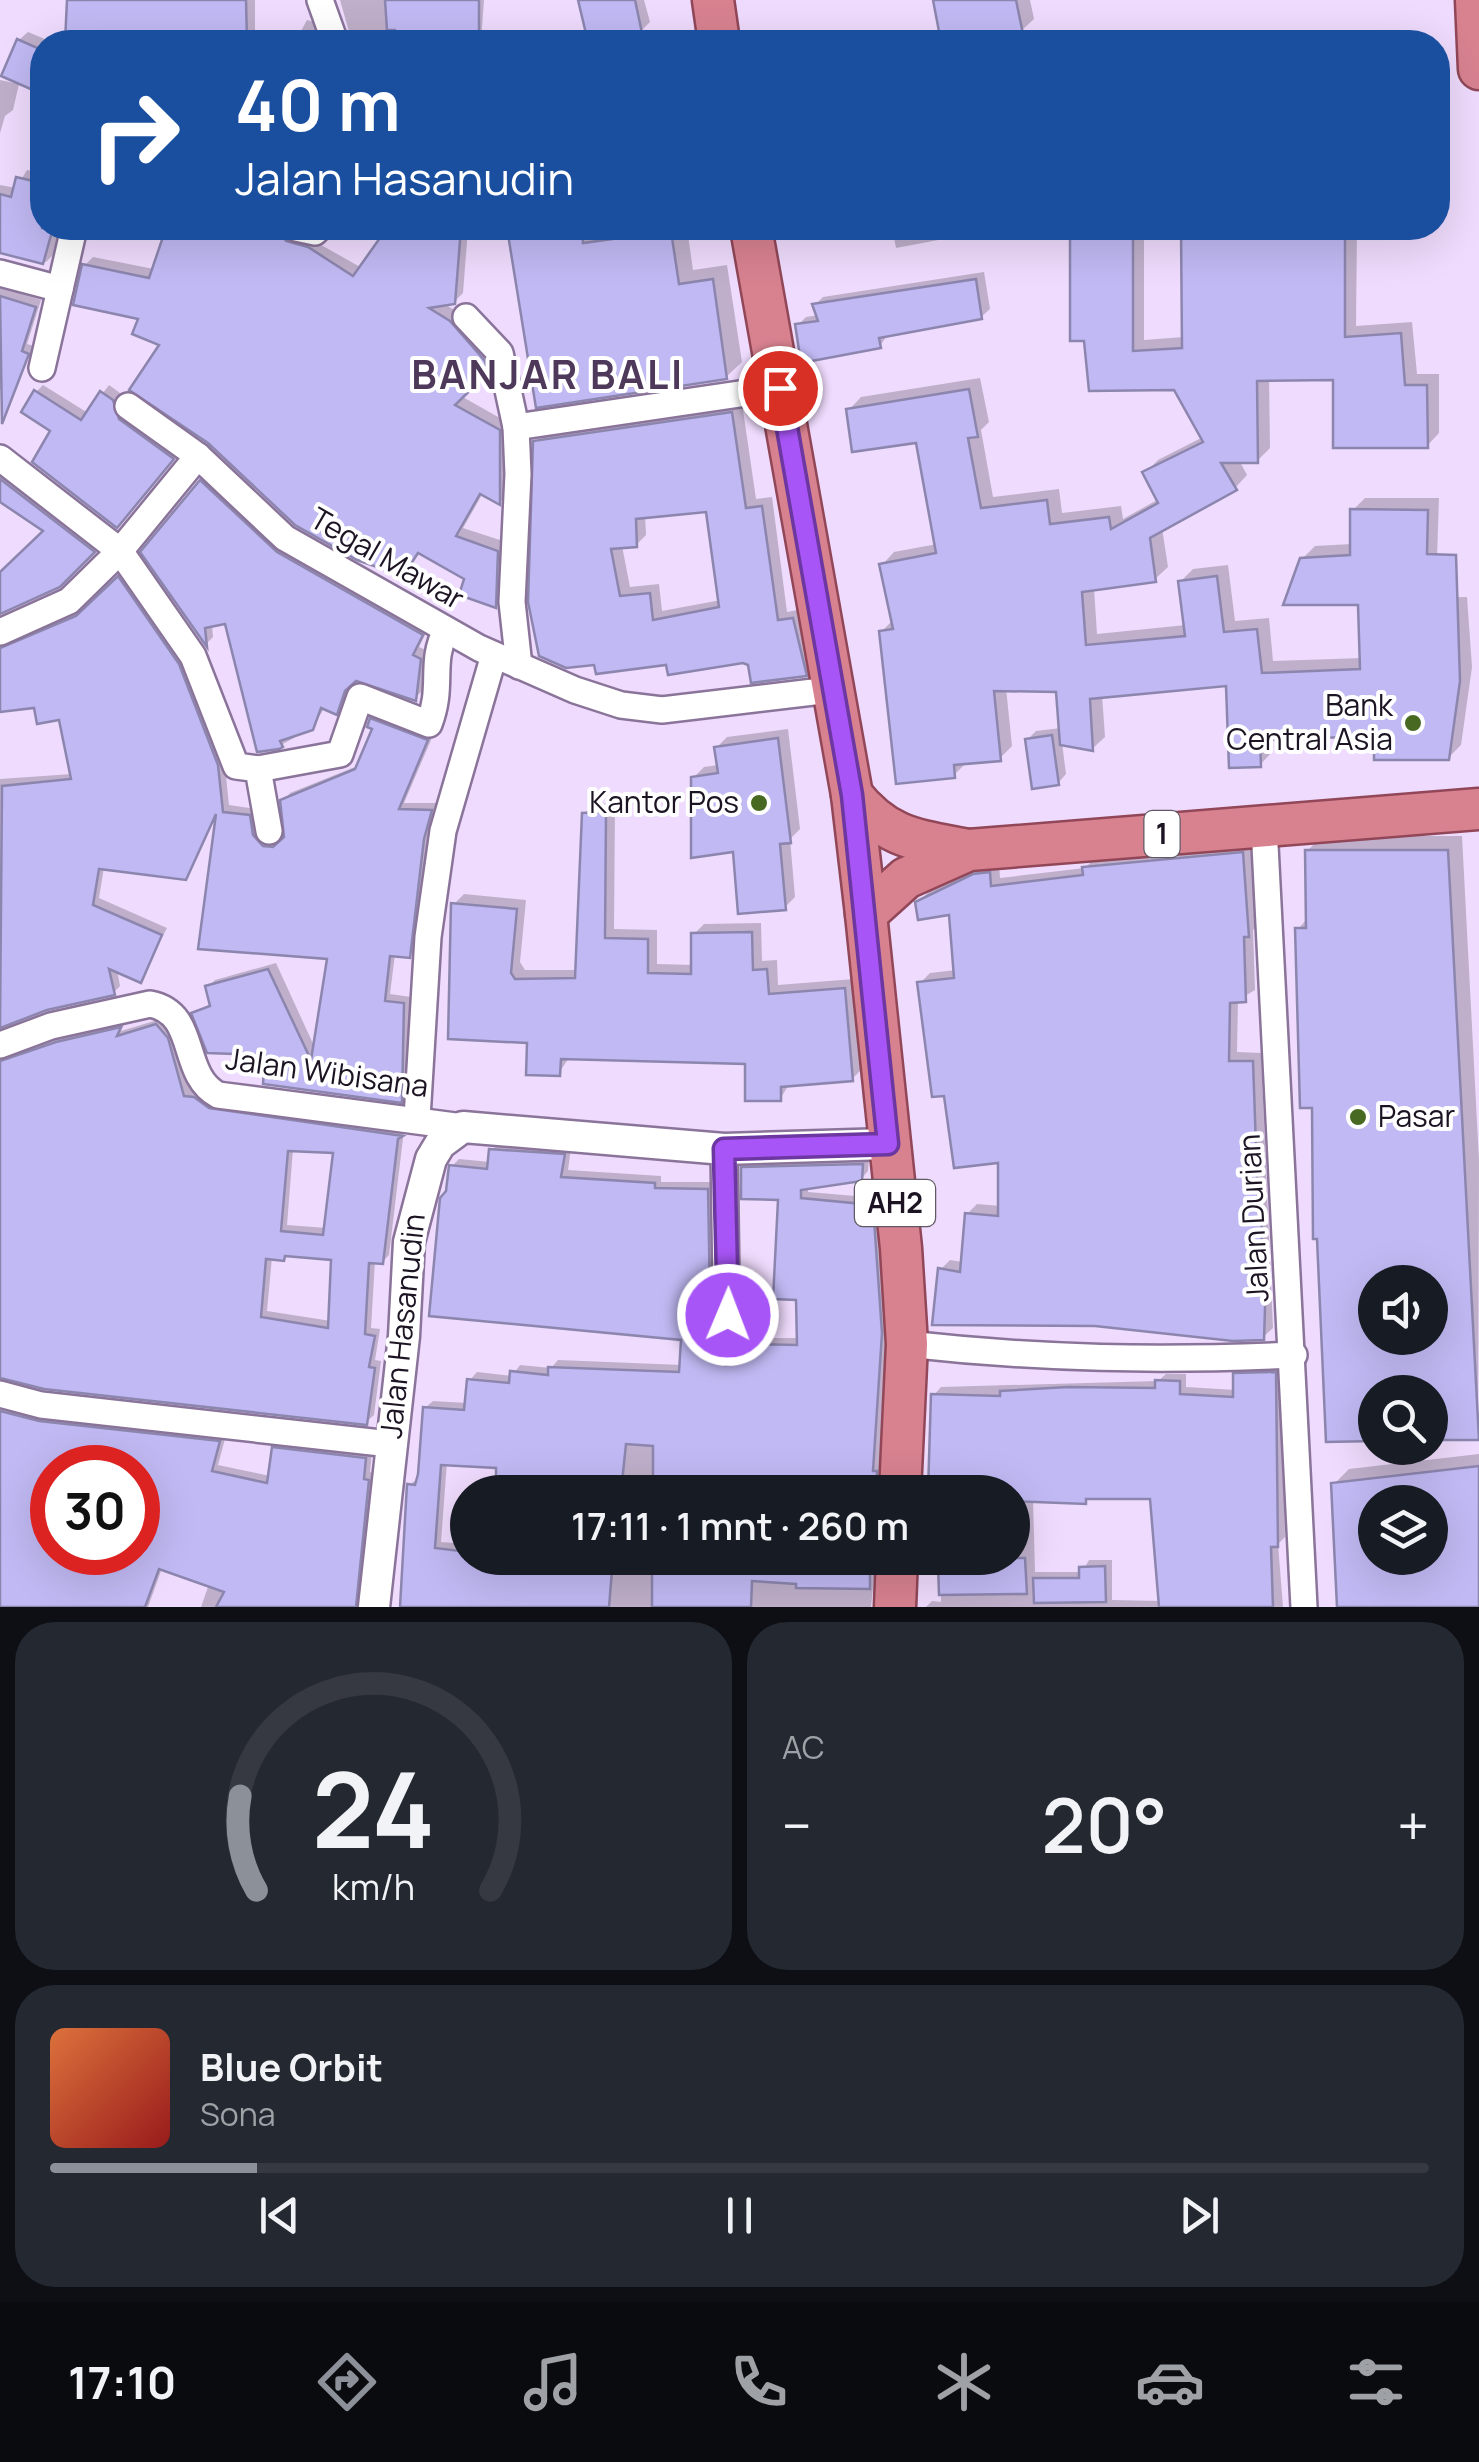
<!DOCTYPE html>
<html lang="id">
<meta charset="utf-8">
<style>
body{margin:0;font-family:Manrope,sans-serif;background:#242831;color:#f1f3f6;height:100vh;display:flex;flex-direction:column;font-size:38px;white-space:nowrap}
*{box-sizing:border-box;margin:0}
p{font-size:32px;color:#9ea1a6}
.icon{flex:none;width:55px;height:55px;fill:none;stroke:currentColor;stroke-width:2;stroke-linecap:round;stroke-linejoin:round}
.map{position:relative;height:1607px;overflow:hidden}
.sheet{display:flex;flex-direction:column;gap:15px;padding:15px;background:#0d0f14;flex:1}
.sheet>*{flex:none}
.guide{position:absolute;left:30px;top:30px;width:1420px;height:210px;border-radius:40px;box-shadow:0 10px 40px #0002;background:#1a4fa0;color:#fff;overflow:hidden}
.controls{position:absolute;left:1358px;top:1265px;display:grid;gap:20px}
.controls a{display:grid;place-items:center;width:90px;height:90px;border-radius:50%;background:#171b24;box-shadow:0 10px 40px #0002;font-size:50px}
.speed{position:absolute;left:30px;top:1445px;display:flex;gap:20px;font-size:50px;font-weight:700;text-align:center}
.speed>*{display:grid;place-content:center;width:130px;height:130px;border-radius:50%;background:#171b24;box-shadow:0 10px 40px #0002;line-height:1}
.speed .limit{border:15px solid #d22;background:#fff;color:#111}
.pin{position:absolute;display:grid;place-items:center;width:85px;height:85px;color:#fff;margin:-42px;border:5px solid #fff;border-radius:50%;box-shadow:0 2px 10px #0007}
.me{position:absolute;width:110px;margin:-55px;rotate:1deg;stroke-linejoin:round;filter:drop-shadow(0 0 8px #0008)}
.turn{display:flex;align-items:center;gap:35px;height:210px;padding:0 40px;font-size:45px}
.turn .icon{width:130px;height:130px;stroke-width:2.5}
.turn b{display:block;font-size:70px;line-height:85px}
.big{font-size:75px;font-weight:600;line-height:1.1}
.sheet .tile{flex:1;display:flex;flex-direction:column;justify-content:center;gap:15px;min-width:0;padding:0 35px;border-radius:40px;background:#242831}
.sheet .dial{align-items:center;gap:0}
.dial svg{height:260px;overflow:visible;fill:none;stroke:#363941;stroke-width:7;stroke-linecap:round;text-anchor:middle}
.dial text{fill:#f1f3f6;stroke:none}
.song{display:flex;align-items:center;gap:30px}
.cover{width:120px;height:120px;border-radius:15px;background:linear-gradient(135deg,hsl(20 70% 55%),hsl(0 70% 35%))}
.played{height:10px;border-radius:5px;background:linear-gradient(90deg,#8c9099 15%,#363941 15%)}
.keys{display:flex;justify-content:space-around;direction:ltr}
.heat{display:flex;justify-content:space-between;align-items:center;font-size:55px;direction:ltr}
.sheet .tiles{flex:1;display:grid;gap:15px;grid-template-columns:1fr 1fr}
.tile:last-child{grid-column:span 2}
.trip{position:absolute;left:450px;top:1475px;width:580px;height:100px;border-radius:50px;background:#171b24;box-shadow:0 10px 40px #0002;font-weight:600;line-height:100px;text-align:center}
.dock{display:flex;height:160px;justify-content:space-around;align-items:center;background:#090b0e;color:#9ea1a6}
.dock .icon{width:70px;height:70px}
.dock .selected{color:#8c9099}
.dock b{font-size:45px;color:#f1f3f6}
.map>svg:first-child{display:block}
.shadow{fill:#0003;fill-rule:evenodd}
.building{fill:#c1b9f3;stroke:#8c86af;stroke-width:2.5;fill-rule:evenodd}
.lines{fill:none;stroke-linecap:round;stroke-linejoin:round}
.minor-casing{stroke:#8a749a;stroke-width:30}
.tertiary-casing{stroke:#8a749a;stroke-width:35}
.trunk-casing{stroke:#914758;stroke-width:45}
.minor{stroke:#fff;stroke-width:25}
.tertiary{stroke:#fff;stroke-width:30}
.trunk{stroke:#d88290;stroke-width:40}
.route-casing{stroke:#6d37a1;stroke-width:25}
.route{stroke:#a855f7;stroke-width:18}
.poi-dot{fill:#476921;stroke:#fff;stroke-width:4}
.labels{text-anchor:middle;stroke-width:8;stroke-linejoin:round;paint-order:stroke}
.shield{fill:#fff;stroke:#615a65;stroke-width:2.5}
.shield-label{font-size:28px;font-weight:bold;fill:#1d1423}
.street-label{font-size:30px;fill:#1d1423;stroke:#fff}
.poi-label{font-size:30px;fill:#1d1423;stroke:#fff;text-anchor:end}
.district-label{font-size:40px;font-weight:bold;letter-spacing:2.5px;fill:#4e395b;stroke:#fff}
</style>
<div class="map">
<svg width="1479" height="1607" viewBox="0 0 1479 1607">
<rect width="100%" height="100%" fill="#efdbfd"/>
<!-- shadow -->
<g class="shadow">
<path d="M69 0H255V32L296 40 307 20 322 24 330 42H68Z"/>
<path d="M340 0H484L481 42H352Z"/>
<path d="M581 0H644L650 22 641 31 590 42Z"/>
<path d="M936 0H1030L1034 19 1021 31 998 35 1000 42H907L942 35Z"/>
<path d="M28 32 52 42H42V94L25 86 19 40Z"/>
<path d="M0 80 19 84 13 110 5 116 0 133Z"/>
<path d="M27 170 42 173V228H60L54 254 46 262 0 251V185L16 188Z"/>
<path d="M167 228H291L362 268 387 231 372 228H480L468 229 463 293 454 302 443 303 459 313 495 362 461 396 507 422 508 494 500 502 483 493 463 528 506 542 504 597 496 605 467 578 419 551 402 573 85 265 93 257 154 269Z"/>
<path d="M610 228H687L693 270 727 265 742 362 726 377 529 239Z"/>
<path d="M892 228H959L949 238 896 248Z"/>
<path d="M1073 228H1144V340L1184 337V228H1357L1356 326 1412 322 1417 374H1439V433L1427 446 1335 377 1269 378 1270 448 1257 461 1239 460 1247 475 1235 488 1162 528 1168 567 1155 579 1094 588 1097 634 1186 625 1180 582 1193 569 1228 565 1235 621 1269 618 1273 661 1363 658 1360 603 1302 559 1315 546 1352 544 1353 510 1365 498H1439L1437 558 1396 599 1467 597 1472 667 1461 745 1448 758 1376 733 1272 737V752L1260 765 1229 684 1102 695 1105 737 1092 749 1062 743 1066 774 1058 783 1027 740 1036 731 1061 728 1058 689 1006 688 1012 746 1000 758 966 763 954 775 882 631 893 620 882 565 894 552 937 544 918 440 849 410 861 397 980 378 989 422 981 430 993 497 1059 489 1062 513 1121 506 1123 519 1159 499 1146 472 1158 460 1203 437 1176 387 1086 339H1073Z"/>
<path d="M984 272 990 309 981 317 888 334 880 346 798 325 806 317 819 315 815 305 823 297Z"/>
<path d="M0 287 41 300 27 344 34 346 12 395 0 390Z"/>
<path d="M43 385 88 413 109 385 120 393 125 412 179 451 124 518 53 430 36 392Z"/>
<path d="M742 403 756 499 772 497 787 612 803 609 816 664 806 674 743 661 668 662 598 672 535 442 546 432ZM708 509 721 600 662 611 659 584 630 587 622 546 636 545 646 535 645 515Z"/>
<path d="M0 466 100 544 58 585 0 613V575L47 530 0 499Z"/>
<path d="M209 474 429 627 419 647 428 651 422 691 415 698 356 678 336 712 325 707 312 728 281 745 227 621 212 624 213 637 207 643 143 552Z"/>
<path d="M126 571 185 656 224 757 229 805 256 809 272 840 286 838 283 801 290 793 360 765 376 728 372 720 379 713 434 733 404 803H437L416 948 409 956 395 954 390 994 411 997 408 1093 401 1100 267 1053 194 1013 212 1003 208 987 215 980 276 963 315 1048 329 957 216 817 185 878 104 867 99 898 167 928 140 980 117 970 120 986 113 993 45 1008 0 1025V779L72 774 61 717 36 705 0 709V639L16 641 86 609Z"/>
<path d="M788 729 800 829 790 839 795 897 784 908 735 849 693 778 704 767 719 765 716 748 727 737Z"/>
<path d="M615 803 614 929 657 930V964L694 965V934L704 924 761 923 762 961 777 960 778 985 854 979 862 1069 852 1079 790 1083 780 1099 747 1062 570 1056 559 1073 530 1041 454 904 464 894 526 900 520 962 525 970H578L584 814 595 804Z"/>
<path d="M1322 836H1462L1479 1160 1478 1437 1430 1438V1392H1375V1439L1314 1105 1298 929 1308 918 1307 851ZM1375 1282H1430V1338H1375Z"/>
<path d="M1252 843 1258 925 1253 930 1255 990 1238 1000 1237 1052 1261 1053 1273 1328 1263 1337 940 1270 950 1260 963 1262 967 1214 977 1204 1001 1206 1000 1159 946 1093 920 983 930 973 956 970 951 912 917 903 932 889 985 866 999 864 1000 878 1085 868 1095 858Z"/>
<path d="M164 1018 174 1031 191 1090 404 1130 389 1255 382 1262 375 1261 371 1328 380 1329 375 1360 381 1361 374 1415 366 1422 0 1376V1052L14 1054 65 1035 125 1022 121 1031ZM293 1149 336 1151 327 1228 287 1225ZM288 1254 334 1258 331 1321 267 1311 272 1257 283 1258Z"/>
<path d="M499 1143 571 1148 568 1170 661 1176V1182H715L720 1351 735 1359 744 1355 753 1338H799L798 1298 780 1198 743 1168 750 1161 869 1157 868 1171 861 1179 808 1186V1192L879 1198 888 1324 880 1464H884L883 1492H498V1466L447 1462 441 1542 468 1544V1558H876L871 1607H403L409 1485 419 1478 425 1408 433 1401 467 1403 470 1380 477 1372 512 1376 520 1365 551 1368 558 1360 682 1365 684 1338 448 1192 452 1166 459 1159 490 1162 491 1151Z"/>
<path d="M1282 1365 1285 1537 1278 1544 1283 1607H926L932 1601 941 1602V1558H1012V1492H932L934 1395 941 1387 1158 1381 1166 1374H1186V1387L1236 1390 1235 1374 1243 1367ZM1153 1497 1161 1601 1112 1600V1560H1089L1082 1572H1035L1033 1499Z"/>
<path d="M0 1401 226 1435 218 1465 270 1476 274 1448 282 1441 372 1451 370 1472 375 1473 362 1607H201L209 1584 162 1568 148 1607H0ZM52 1468H138V1552H52Z"/>
<path d="M1479 1454V1607H1340L1334 1484 1349 1469ZM1375 1502H1430V1558H1375Z"/>
</g>
<!-- building -->
<g class="building">
<path d="M67 0H246L247 42H65Z"/>
<path d="M385 0H479V42H396L395 30H387Z"/>
<path d="M578 0H635L642 33 588 42Z"/>
<path d="M933 0H1016L1023 34 941 42Z"/>
<path d="M17 39 42 50V94L1 76Z"/>
<path d="M16 177 42 183V228H53L43 264 0 253V194L11 197Z"/>
<path d="M166 228H277L286 241 308 247 353 276 387 228H461L455 304 429 308 450 321 485 361 488 373 455 405 500 430V505L480 494 456 536 498 551 496 608 459 595 464 579 418 553 403 576 357 560 295 525 208 443 129 390 159 345 132 334 138 319 73 305 82 264 149 278Z"/>
<path d="M507 228H582L583 243 671 231 679 284 713 279 727 379 536 408Z"/>
<path d="M1070 228H1133V351L1182 348 1181 228H1345V337L1401 333 1405 385H1427L1428 448H1333V380L1257 381 1258 463H1221L1237 490 1150 538 1156 582 1082 592 1086 645 1185 636 1178 581 1217 576 1224 632 1257 629 1262 673 1360 669 1358 605H1283L1300 558 1350 555V509L1428 510 1427 554 1456 555 1460 681 1449 760H1374V736L1260 740 1261 767 1229 768 1226 686 1090 699 1093 751 1060 745 1056 692 994 691 1001 761 954 765 955 778 896 784 879 631 893 629 879 564 936 553 916 443 852 452 846 409 969 389 978 437 968 438 981 508 1047 500 1050 524 1109 517 1111 529 1158 503 1142 472 1203 442 1174 390 1089 391 1084 341H1070Z"/>
<path d="M976 279 982 319 879 338 881 348 801 363 795 324 818 321 812 304Z"/>
<path d="M0 296 36 307 22 351 29 354 2 424Z"/>
<path d="M34 390 81 420 100 391 113 400 119 419 174 459 117 528 32 462 50 431 21 412Z"/>
<path d="M732 412 746 508 762 506 778 620 793 618 807 676 751 683 748 665 743 663 668 675 666 665 596 674 594 665 566 668 539 656 528 602 533 441ZM706 512 719 607 653 620 650 593 620 596 611 549 637 547 636 519Z"/>
<path d="M0 479 95 552 60 587 0 614V572L43 531 0 502Z"/>
<path d="M200 480 277 552 423 635 413 655 421 659 416 701 356 681 345 691 337 715 321 708 313 730 280 741 283 747 279 749 257 752 225 624 205 628 207 647 140 552Z"/>
<path d="M118 576 179 664 218 765 223 812 250 815 253 835 263 846 273 847 284 837 280 800 355 769 372 729 367 727 370 718 428 740 399 809 432 810 424 839 410 958 390 956 385 1001 404 1003 402 1103 263 1084 265 1055 207 1053 191 1013 210 1006 205 986 268 969 311 1060 327 959 198 949 216 814 186 880 99 869 93 905 162 935 141 983 109 969 115 995 47 1010 0 1028 2 786 71 779 59 720 37 724 34 708 0 712V648L76 616Z"/>
<path d="M1052 735 1059 785 1032 789 1025 739Z"/>
<path d="M778 738 791 843 780 844 786 910 738 914 733 852 691 858V777L718 773 714 747Z"/>
<path d="M606 812 605 938 648 939V973L691 974V933L752 932 753 970 767 969 769 994 845 988 853 1081 781 1087V1101H745V1064L561 1059 560 1076 526 1075 527 1043 448 1039 451 903 517 909 511 973 515 979 575 978 582 813Z"/>
<path d="M1305 850H1448L1479 1440H1430V1392H1375V1441L1326 1442 1317 1239H1313L1312 1108H1300L1295 928H1306ZM1375 1282H1430L1433 1338H1375Z"/>
<path d="M1243 852 1249 937H1244L1246 1002 1230 1003 1229 1061H1253L1258 1205H1262L1261 1275H1266L1264 1340 1233 1341 1095 1326 932 1325 938 1268 960 1272 965 1213 998 1216V1163L954 1168 944 1096 932 1097 917 982 954 978 949 915 918 920 915 902 973 874 990 872 991 886 1083 875 1082 867Z"/>
<path d="M156 1024 168 1038 184 1096 194 1097 209 1108 403 1136 398 1139 383 1264 369 1263 365 1334 375 1336 369 1367 375 1368 367 1425 44 1389 0 1378V1061L56 1042 121 1027 117 1036ZM288 1151 333 1153 323 1235 281 1231ZM285 1256 331 1260 328 1328 261 1317 266 1259 284 1261Z"/>
<path d="M489 1149 565 1154 561 1177 655 1183V1188L708 1189 711 1349 714 1358 726 1365 741 1358 743 1344 797 1345 796 1300 773 1299 778 1200 741 1199V1167L863 1164 862 1181 801 1190V1198L873 1205 882 1333 873 1471H877L876 1492H653V1446L626 1444 621 1492H496V1468L441 1465 435 1548 468 1552V1558H613L609 1607H400L407 1484 415 1485 418 1474 423 1407 464 1410 467 1379 509 1383 510 1371 548 1375V1367L679 1372 681 1340 429 1316 440 1198 446 1191 449 1165 487 1169Z"/>
<path d="M1276 1372 1278 1547H1271L1273 1607H1159L1150 1499H1086V1504L1012 1501V1492H928L931 1394 1000 1396V1391L1068 1387 1155 1388V1380L1180 1381V1394L1233 1397V1373Z"/>
<path d="M0 1411 39 1421 220 1441 212 1471 267 1483 272 1447 366 1458 364 1479 369 1480 356 1607H216L224 1592 159 1569 145 1607H0ZM52 1468H138V1552H52Z"/>
<path d="M1479 1466V1607H1337L1331 1483ZM1375 1502H1430V1558H1375Z"/>
<path d="M652 1558H870V1589L796 1588V1584L752 1581 751 1607H652Z"/>
<path d="M961 1558H1025L1027 1594 939 1595 938 1564H961Z"/>
<path d="M1105 1566 1106 1602 1034 1603 1033 1578H1079V1567Z"/>
</g>
<g class="lines">
<defs>
<g id="minor">
<path d="M320 0 335 42"/>
<path d="M296 228 315 232 319 228"/>
<path d="M0 273 60 289"/>
<path d="M466 317 500 353 516 427 518 474 512 602 519 666"/>
<path d="M42 368 74 228"/>
<path d="M128 406 198 456 285 538 479 648 575 690 621 705 662 710 830 690"/>
<path d="M516 427 780 388"/>
<path d="M0 458 120 551 193 656 236 766 258 769 269 831"/>
<path d="M0 632 69 601 120 551 198 456"/>
<path d="M258 769 340 754 360 697 429 724C444 685 429 664 446 630"/>
<path d="M1264 826 1304 1607"/>
<path d="M0 1045 51 1026 150 1004C199 1013 179 1074 218 1095L463 1127"/>
<path d="M417 1118 428 937 443 831 494 655"/>
<path d="M724 1149 727 1349"/>
<path d="M907 1344C1041 1359 1160 1361 1294 1355"/>
<path d="M0 1394 41 1405 390 1444"/>
</g>
<path id="tertiary" d="M374 1607 404 1336 409 1242 431 1159 440 1144 463 1127 724 1149 888 1144"/>
<g id="trunk">
<path d="M713 0 719 42"/>
<path d="M1476 0 1479 69"/>
<path d="M751 228 852 795 866 914 901 1248 907 1344 900 1492"/>
<path d="M852 795C887 839 917 840 969 850"/>
<path d="M866 914 906 878 969 850 1479 809"/>
<path d="M895 1607 897 1558"/>
</g>
</defs>
<!-- minor casing -->
<use href="#minor" class="minor-casing"/>
<!-- tertiary casing -->
<use href="#tertiary" class="tertiary-casing"/>
<!-- trunk casing -->
<use href="#trunk" class="trunk-casing"/>
<!-- minor -->
<use href="#minor" class="minor"/>
<!-- tertiary -->
<use href="#tertiary" class="tertiary"/>
<!-- trunk -->
<use href="#trunk" class="trunk"/>
</g>
<g class="lines">
<defs>
<path id="route" d="M728 1315 724 1149 888 1144 852 795 780 388"/>
</defs>
<!-- route casing -->
<use href="#route" class="route-casing"/>
<!-- route -->
<use href="#route" class="route"/>
</g>
<!-- markers -->
<g class="poi-dot">
<circle cx="1413" cy="723" r="10"/>
<circle cx="759" cy="803" r="10"/>
<circle cx="1358" cy="1117" r="10"/>
</g>
<g class="labels">
<!-- shield labels -->
<g class="shield">
<rect x="1144.5" y="811" width="35" height="46" rx="8"/>
<rect x="855" y="1180" width="80" height="46" rx="8"/>
</g>
<g class="shield-label">
<text x="1162" y="844">1</text>
<text x="895" y="1213">AH2</text>
</g>
<!-- street labels -->
<g class="street-label">
<text transform="translate(387 559) rotate(30)" y="10">Tegal Mawar</text>
<text transform="translate(327 1073) rotate(8)" y="10">Jalan Wibisana</text>
<text transform="translate(1254 1218) rotate(-93)" y="10">Jalan Durian</text>
<text transform="translate(403 1326) rotate(-84)" y="10">Jalan Hasanudin</text>
</g>
<!-- poi labels -->
<g class="poi-label">
<text x="1393" y="716">Bank<tspan x="1393" dy="34">Central Asia</tspan></text>
<text x="739" y="813">Kantor Pos</text>
<text x="1378" y="1127" text-anchor="start">Pasar</text>
</g>
<!-- district labels -->
<g class="district-label">
<text x="548" y="389">BANJAR BALI</text>
</g>
</g>
</svg>
<div class="controls">
<a><svg class="icon" aria-label="sound" viewBox="0 0 24 24"><path d="M4 9h4l5-4v14l-5-4H4zM17 9q2 3 0 6"/></svg></a>
<a><svg class="icon" aria-label="search" viewBox="0 0 24 24"><circle cx="10" cy="10" r="6"/><path d="M15 15l6 6"/></svg></a>
<a><svg class="icon" aria-label="layers" viewBox="0 0 24 24"><path d="M12 4l9 5-9 5-9-5zM3 14l9 5 9-5"/></svg></a>
</div>
<div class="speed"><div class="limit">30</div></div>
<div class="pin" style="left:780px;top:388px;background:#d93025"><svg class="icon" aria-label="arrive" viewBox="0 0 24 24"><path d="M6 21V4h12l-3 4 3 4H6"/></svg></div>
<svg class="me" style="left:728px;top:1315px" viewBox="-20 -20 40 40"><circle r="17" fill="#a855f7" stroke="#fff" stroke-width="3"/><path d="M0-11L8 9 0 5-8 9z" fill="#fff"/></svg>
<div class="trip">17:11 · 1 mnt · 260 m</div>
<div class="guide">
<div class="turn"><svg class="icon" aria-label="right" viewBox="0 0 24 24"><path d="M7 20v-9h11M14 6l5 5-5 5"/></svg><div><b>40 m</b>Jalan Hasanudin</div></div>
</div>
</div>
<section class="sheet">
<div class="tiles">
<div class="tile dial"><svg viewBox="0 0 100 80">
<path d="M14 69A42 42 0 1 1 86 69"/>
<path d="M14 69A42 42 0 0 1 9 40" stroke="#8c9099"/>
<text x="50" y="56" font-size="32" font-weight="700">24</text>
<text x="50" y="72" font-size="11">km/h</text>
</svg></div>
<div class="tile"><p>AC</p>
<div class="heat"><a>−</a><b class="big">20°</b><a>+</a></div>
</div>
<div class="tile">
<div class="song"><i class="cover"></i><div><b>Blue Orbit</b><p>Sona</p></div></div>
<div class="played"></div>
<div class="keys"><svg class="icon" aria-label="previous" viewBox="0 0 24 24"><path d="M18 5L8 12l10 7zM5 5v14"/></svg><svg class="icon" aria-label="pause" viewBox="0 0 24 24"><path d="M8 5v14M16 5v14"/></svg><svg class="icon" aria-label="next" viewBox="0 0 24 24"><path d="M6 5l10 7-10 7zM19 5v14"/></svg></div>
</div>
</div>
</section>
<nav class="dock">
<b>17:10</b>
<svg class="icon selected" aria-label="directions" viewBox="0 0 24 24"><path d="M12 3l9 9-9 9-9-9zM9 14v-3h6M13 9l2 2-2 2"/></svg>
<svg class="icon" aria-label="music" viewBox="0 0 24 24"><path d="M9 18V5l10-2v13"/><circle cx="6" cy="18" r="3"/><circle cx="16" cy="16" r="3"/></svg>
<svg class="icon" aria-label="phone" viewBox="0 0 24 24"><path d="M5 4h4l2 5-3 2q2 4 5 5l2-3 5 2v4C11 20 4 13 5 4z"/></svg>
<svg class="icon" aria-label="climate" viewBox="0 0 24 24"><path d="M12 3v18M4 7l16 10M4 17L20 7"/></svg>
<svg class="icon" aria-label="car" viewBox="0 0 24 24"><path d="M5 17H2v-5l4-1 3-4h7l3 4 3 1v5h-3M9 17h6M6 11h13"/><circle cx="7" cy="17" r="2"/><circle cx="17" cy="17" r="2"/></svg>
<svg class="icon" aria-label="filters" viewBox="0 0 24 24"><path d="M4 7h16M4 17h16"/><circle cx="9" cy="7" r="2"/><circle cx="15" cy="17" r="2"/></svg>
</nav>
